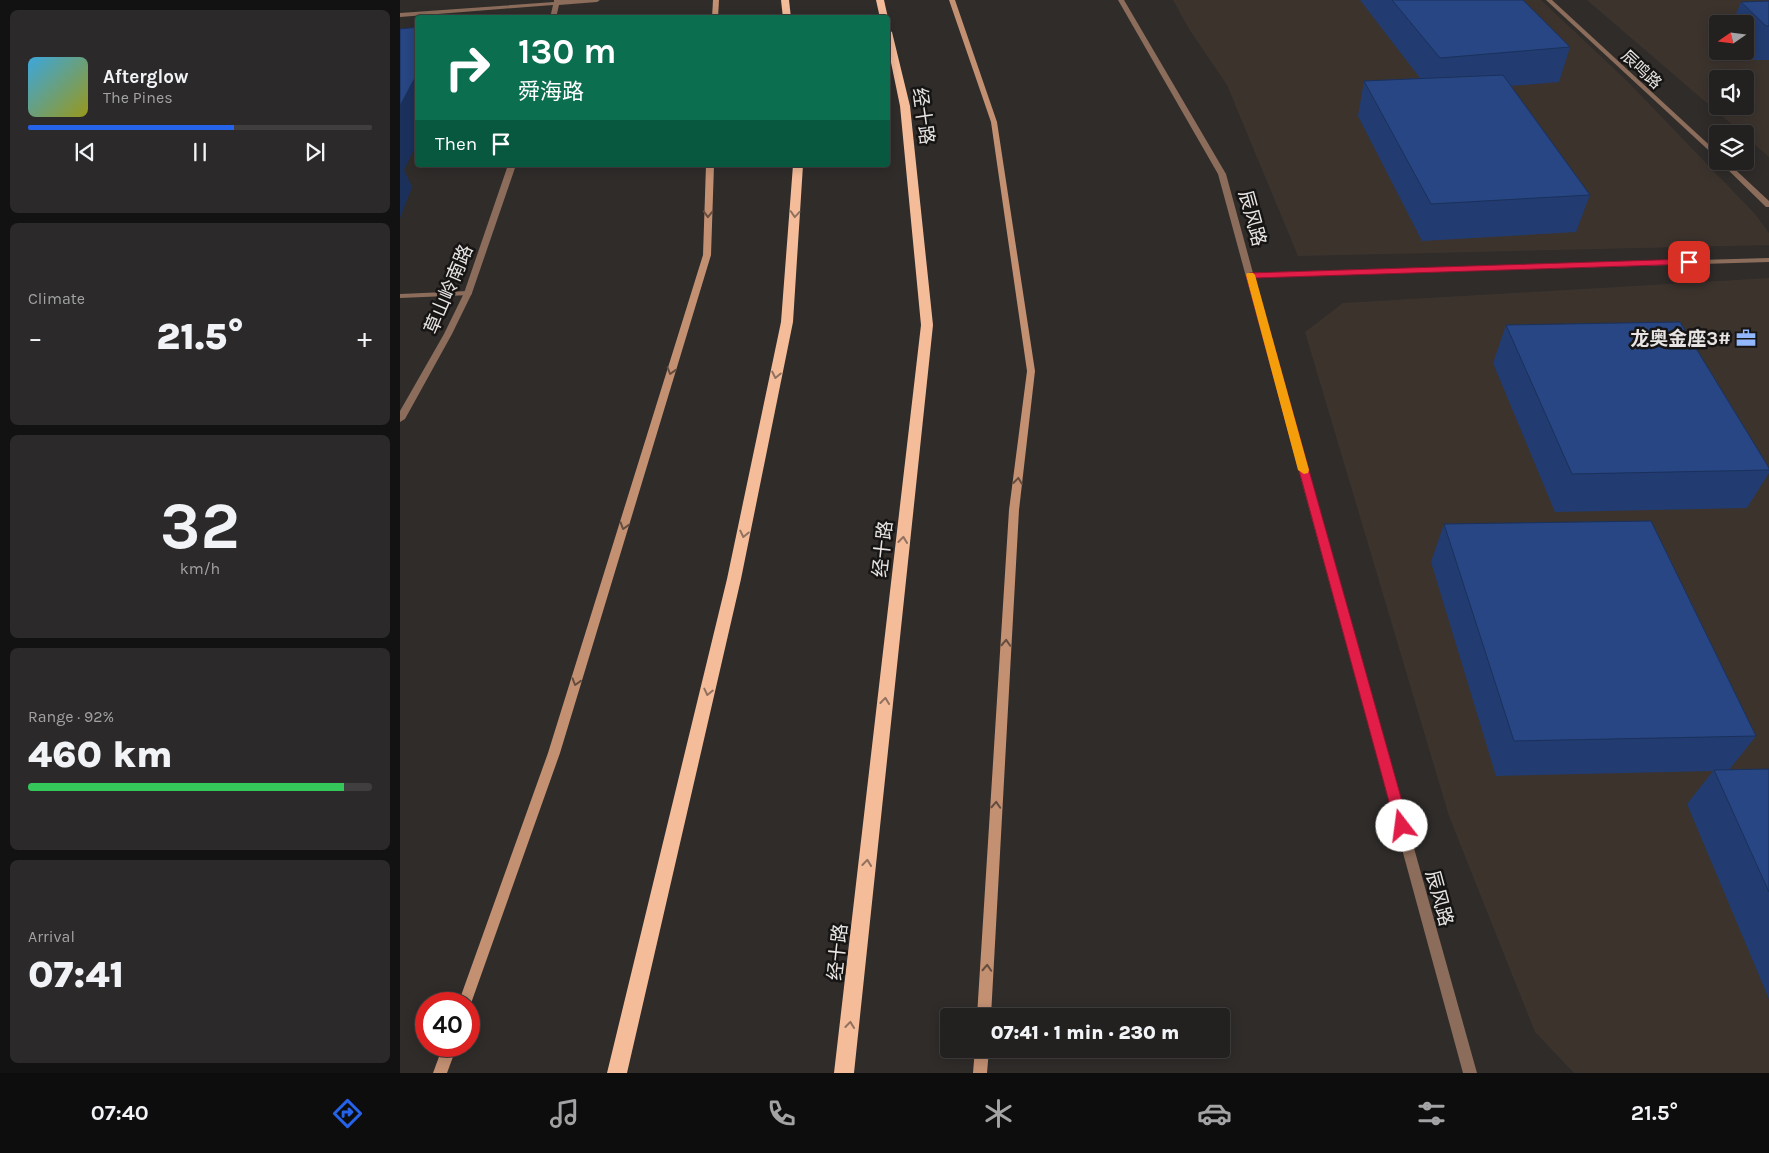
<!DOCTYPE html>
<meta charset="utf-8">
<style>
body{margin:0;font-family:Karla,"Noto Sans SC",sans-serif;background:#2b2929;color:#f1f3f6;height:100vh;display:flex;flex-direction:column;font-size:19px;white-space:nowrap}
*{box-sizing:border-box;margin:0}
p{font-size:16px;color:#a3a3a5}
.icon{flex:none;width:28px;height:28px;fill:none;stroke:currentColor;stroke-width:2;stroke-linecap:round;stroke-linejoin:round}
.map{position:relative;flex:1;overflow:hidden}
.sheet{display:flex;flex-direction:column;gap:10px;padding:10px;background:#131212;width:400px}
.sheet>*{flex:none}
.guide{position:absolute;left:15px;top:15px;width:475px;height:152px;border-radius:5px;box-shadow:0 2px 12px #0003,0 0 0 1px #403e3e;background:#0b6e4f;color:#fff;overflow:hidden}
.needle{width:32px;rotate:256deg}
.tools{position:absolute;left:1309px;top:15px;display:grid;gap:10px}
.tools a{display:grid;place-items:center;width:45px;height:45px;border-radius:5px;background:#232120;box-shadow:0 2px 12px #0003,0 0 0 1px #403e3e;font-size:25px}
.speed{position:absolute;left:15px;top:992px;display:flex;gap:10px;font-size:25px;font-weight:700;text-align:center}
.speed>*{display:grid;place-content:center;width:65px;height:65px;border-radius:50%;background:#232120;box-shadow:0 2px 12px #0003,0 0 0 1px #403e3e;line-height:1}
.speed .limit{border:8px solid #d22;background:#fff;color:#111}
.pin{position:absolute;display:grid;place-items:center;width:42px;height:42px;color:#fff;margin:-21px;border-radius:10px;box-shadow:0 2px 8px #0006}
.me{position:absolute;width:55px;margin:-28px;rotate:345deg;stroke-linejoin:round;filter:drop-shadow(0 0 4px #0008)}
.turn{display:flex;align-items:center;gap:18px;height:105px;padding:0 20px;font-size:22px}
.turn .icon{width:65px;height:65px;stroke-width:2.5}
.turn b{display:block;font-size:35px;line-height:42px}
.then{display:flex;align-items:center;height:48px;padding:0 20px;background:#0003;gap:10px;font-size:19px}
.big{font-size:38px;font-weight:800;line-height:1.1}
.sheet .card{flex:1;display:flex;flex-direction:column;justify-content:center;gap:8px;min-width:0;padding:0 18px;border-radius:8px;background:#2b2929}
.sheet .dial{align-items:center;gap:0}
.dial b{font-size:65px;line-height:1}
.song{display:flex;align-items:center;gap:15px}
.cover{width:60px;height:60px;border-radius:8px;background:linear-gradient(135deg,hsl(200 70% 55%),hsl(60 70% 35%))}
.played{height:5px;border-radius:2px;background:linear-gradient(90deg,#2563eb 60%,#403e3e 60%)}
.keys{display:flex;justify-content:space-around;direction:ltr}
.heat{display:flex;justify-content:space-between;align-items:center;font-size:28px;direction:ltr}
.charge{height:8px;border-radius:4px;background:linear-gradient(90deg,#34c759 92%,#403e3e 0)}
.trip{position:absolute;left:540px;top:1008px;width:290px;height:50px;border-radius:5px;background:#232120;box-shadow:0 2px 12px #0003,0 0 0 1px #403e3e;font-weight:800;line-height:50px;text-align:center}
.tabs{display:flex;height:80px;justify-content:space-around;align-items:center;background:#0e0d0d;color:#a3a3a5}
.tabs .icon{width:35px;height:35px}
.tabs .current{color:#2563eb}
.tabs b{font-size:22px;color:#f1f3f6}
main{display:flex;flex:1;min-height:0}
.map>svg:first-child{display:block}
.built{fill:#3c332d;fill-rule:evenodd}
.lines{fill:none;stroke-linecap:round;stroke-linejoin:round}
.minor{fill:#8c6c5a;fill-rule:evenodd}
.tertiary{fill:#8c6c5a;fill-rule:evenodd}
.secondary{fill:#c39072;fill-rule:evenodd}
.trunk{fill:#f5bc9a;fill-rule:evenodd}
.wall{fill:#223c71}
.shaded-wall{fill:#1b315c}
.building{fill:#274683;stroke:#1b315c}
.oneway{stroke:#644c3e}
.oneway2{stroke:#91715e}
.route{fill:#e11d48;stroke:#92132f}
.slow{fill:#f59e0b}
.labels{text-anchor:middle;stroke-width:5;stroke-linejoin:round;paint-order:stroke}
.far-street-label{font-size:16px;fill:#e7e4e3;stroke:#161514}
.street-label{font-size:19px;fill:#e7e4e3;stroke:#161514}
.poi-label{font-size:19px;font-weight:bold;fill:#e7e4e3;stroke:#161514;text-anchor:end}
</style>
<main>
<section class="sheet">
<div class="card">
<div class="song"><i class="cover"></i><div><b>Afterglow</b><p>The Pines</p></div></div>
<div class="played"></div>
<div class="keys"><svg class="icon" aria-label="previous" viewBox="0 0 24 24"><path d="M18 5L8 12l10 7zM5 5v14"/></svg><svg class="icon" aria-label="pause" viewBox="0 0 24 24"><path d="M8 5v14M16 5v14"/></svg><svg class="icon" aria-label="next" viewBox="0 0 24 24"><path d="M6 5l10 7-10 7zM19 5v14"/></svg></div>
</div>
<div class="card"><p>Climate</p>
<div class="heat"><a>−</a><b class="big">21.5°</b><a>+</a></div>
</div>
<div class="card dial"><b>32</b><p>km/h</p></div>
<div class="card"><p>Range · 92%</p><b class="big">460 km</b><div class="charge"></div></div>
<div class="card"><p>Arrival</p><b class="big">07:41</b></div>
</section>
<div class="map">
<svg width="1369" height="1073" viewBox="0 0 1369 1073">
<rect width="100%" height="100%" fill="#2f2c2a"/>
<!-- built -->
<g class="built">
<path d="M773 0H1141L1227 81 1355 214 1369 233V245L898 256 827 85 789 29Z"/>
<path d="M1187 0H1369V157L1345 136V134H1343ZM1318 24H1345V51H1318ZM1318 79H1345V106H1318Z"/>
<path d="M1369 278V1073H1174L1135 1032 1049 816 905 332 943 303Z"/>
</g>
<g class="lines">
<!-- minor -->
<path class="minor" d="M68 291 72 293 71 295 0 298V294Z"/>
<!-- tertiary -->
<g class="tertiary">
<path d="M154 0H200L197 2 159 5 156 18H150L153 5 0 17V13L154 2Z"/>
<path d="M718 0H724L826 174 853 273 1369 258V262L854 277 1077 1073H1063L818 174Z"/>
<path d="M1146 0H1152L1318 153V159Z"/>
<path d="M1319 161H1326L1369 201V207H1366Z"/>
<path d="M108 165H116L72 293 52 334 5 419 0 422V411L44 334 64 293Z"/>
</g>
<!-- secondary -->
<g class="secondary">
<path d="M313 0H319L318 18H312Z"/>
<path d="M549 0H555L597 122 635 371 619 510 591 1016H577L609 510 627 371 591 122Z"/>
<path d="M306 165H314L311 255 160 753 69 1009V1004H58L148 753 303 255Z"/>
<path d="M43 1046H57L47 1073H33Z"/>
<path d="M575 1049H589L587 1073H573Z"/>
</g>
<!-- trunk -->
<g class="trunk">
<path d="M381 0H389L391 18H383Z"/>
<path d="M476 0H484L488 18V19L480 18Z"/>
<path d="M488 30 492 32 510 106 533 325 454 1073H434L521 325 500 106 488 48Z"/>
<path d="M393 165H403L393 322 341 579 227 1073H207L327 579 381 322Z"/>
</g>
</g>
<!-- wall -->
<g class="wall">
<path d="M960 0H1123L1170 47 1159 82 1111 86 1190 195 1176 232 1022 241 958 116 964 81 1020 78Z"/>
<path d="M1369 1V60H1351L1342 51H1345V24H1332L1341 2Z"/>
<path d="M1106 325 1369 470V473L1347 508 1155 512 1093 363Z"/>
<path d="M1044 524 1356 736 1329 770 1369 769V999L1287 804 1313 771 1096 776 1031 562Z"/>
</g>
<!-- shaded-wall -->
<path class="shaded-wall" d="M18 72V141L4 170 12 187 0 218V106Z"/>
<!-- building -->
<g class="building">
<path d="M992 0H1123L1170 47 1040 58Z"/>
<path d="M1369 1V26H1366L1341 2Z"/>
<path d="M18 27V72L0 106V29Z"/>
<path d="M1103 75 1190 195 1031 204 964 81Z"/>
<path d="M1280 322 1369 468V470L1172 474 1106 325Z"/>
<path d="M1251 521 1356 736 1114 741 1044 524Z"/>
<path d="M1369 769V892L1314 770Z"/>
</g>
<!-- one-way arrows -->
<defs><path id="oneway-chevron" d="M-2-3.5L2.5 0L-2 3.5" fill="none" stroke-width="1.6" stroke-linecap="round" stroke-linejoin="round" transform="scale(1.25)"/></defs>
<g class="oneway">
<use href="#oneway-chevron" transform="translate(308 214) rotate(92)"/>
<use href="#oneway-chevron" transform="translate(271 371) rotate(107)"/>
<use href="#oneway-chevron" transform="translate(618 481) rotate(-83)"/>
<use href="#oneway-chevron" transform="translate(224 526) rotate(107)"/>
<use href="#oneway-chevron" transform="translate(606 643) rotate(-87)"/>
<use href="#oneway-chevron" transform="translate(176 682) rotate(107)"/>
<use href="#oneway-chevron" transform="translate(596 805) rotate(-87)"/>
<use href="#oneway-chevron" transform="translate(587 968) rotate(-87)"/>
</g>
<g class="oneway2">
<use href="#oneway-chevron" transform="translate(395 214) rotate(94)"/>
<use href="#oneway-chevron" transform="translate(376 375) rotate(102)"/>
<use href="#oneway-chevron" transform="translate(344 534) rotate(102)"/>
<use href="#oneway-chevron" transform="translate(503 540) rotate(-84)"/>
<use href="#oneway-chevron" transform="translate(308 692) rotate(103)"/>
<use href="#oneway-chevron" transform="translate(485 701) rotate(-84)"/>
<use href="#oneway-chevron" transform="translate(467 863) rotate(-84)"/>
<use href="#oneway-chevron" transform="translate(450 1025) rotate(-84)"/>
</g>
<!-- route -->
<path class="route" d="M1289 259 1292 260V264L855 278 1009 826 1007 831 1002 832 997 831 846 275 850 273Z"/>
<!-- slow -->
<path class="slow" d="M847 273H853L855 275 909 470 908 473 904 474 898 470 846 275Z"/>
<!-- icons -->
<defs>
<symbol id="office-bare" viewBox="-9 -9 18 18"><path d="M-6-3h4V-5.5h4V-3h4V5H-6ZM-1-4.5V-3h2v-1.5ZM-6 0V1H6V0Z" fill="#92b7fd" stroke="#161514" stroke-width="2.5" paint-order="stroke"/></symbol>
</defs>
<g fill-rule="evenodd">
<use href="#office-bare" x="1332" y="324" width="28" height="28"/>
</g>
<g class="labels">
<!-- far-street labels -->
<g class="far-street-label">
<text transform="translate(1242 69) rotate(43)" y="6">辰鸣路</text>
</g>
<!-- street labels -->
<g class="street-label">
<text transform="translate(524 116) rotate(82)" y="7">经十路</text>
<text transform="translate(853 218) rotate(75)" y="7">辰风路</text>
<text transform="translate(48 289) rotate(-67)" y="7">草山岭南路</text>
<text transform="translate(482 549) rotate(-84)" y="7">经十路</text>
<text transform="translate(1040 898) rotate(75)" y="7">辰风路</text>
<text transform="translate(437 952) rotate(-84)" y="7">经十路</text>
</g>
<!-- poi labels -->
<g class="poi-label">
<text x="1331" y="345">龙奥金座3#</text>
</g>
</g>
</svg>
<div class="tools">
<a><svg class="needle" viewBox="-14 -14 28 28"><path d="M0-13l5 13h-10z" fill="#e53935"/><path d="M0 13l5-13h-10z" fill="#a3a3a5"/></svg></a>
<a><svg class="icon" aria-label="sound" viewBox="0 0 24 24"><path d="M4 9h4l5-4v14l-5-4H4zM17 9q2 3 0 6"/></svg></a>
<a><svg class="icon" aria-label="layers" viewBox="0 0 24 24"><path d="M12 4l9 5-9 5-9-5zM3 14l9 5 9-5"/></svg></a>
</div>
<div class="speed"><div class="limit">40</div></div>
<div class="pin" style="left:1289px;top:262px;background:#d93025"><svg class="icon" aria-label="arrive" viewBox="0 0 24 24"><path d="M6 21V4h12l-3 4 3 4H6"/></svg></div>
<svg class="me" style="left:1002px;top:826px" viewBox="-20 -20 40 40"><circle r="19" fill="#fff"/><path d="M0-13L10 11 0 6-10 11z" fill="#e11d48"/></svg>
<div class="trip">07:41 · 1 min · 230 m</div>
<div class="guide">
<div class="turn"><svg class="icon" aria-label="right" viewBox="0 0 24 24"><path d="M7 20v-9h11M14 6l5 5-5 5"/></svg><div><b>130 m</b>舜海路</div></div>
<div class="then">Then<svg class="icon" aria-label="arrive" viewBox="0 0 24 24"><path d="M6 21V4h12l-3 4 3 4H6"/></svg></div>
</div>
</div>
</main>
<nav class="tabs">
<b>07:40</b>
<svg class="icon current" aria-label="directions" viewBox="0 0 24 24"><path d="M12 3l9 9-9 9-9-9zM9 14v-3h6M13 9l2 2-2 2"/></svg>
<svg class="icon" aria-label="music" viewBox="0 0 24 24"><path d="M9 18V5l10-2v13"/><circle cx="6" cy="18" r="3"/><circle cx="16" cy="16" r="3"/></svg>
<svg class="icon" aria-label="phone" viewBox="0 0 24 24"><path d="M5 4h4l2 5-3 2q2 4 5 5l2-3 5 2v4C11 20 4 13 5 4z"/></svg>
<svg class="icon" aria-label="climate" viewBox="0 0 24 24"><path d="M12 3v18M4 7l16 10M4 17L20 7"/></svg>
<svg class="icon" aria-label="car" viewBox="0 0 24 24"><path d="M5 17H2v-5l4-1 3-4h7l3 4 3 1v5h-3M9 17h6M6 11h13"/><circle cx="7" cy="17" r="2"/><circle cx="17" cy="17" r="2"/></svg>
<svg class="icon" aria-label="filters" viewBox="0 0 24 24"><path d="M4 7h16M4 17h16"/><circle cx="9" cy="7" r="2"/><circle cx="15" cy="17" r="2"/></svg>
<b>21.5°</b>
</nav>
